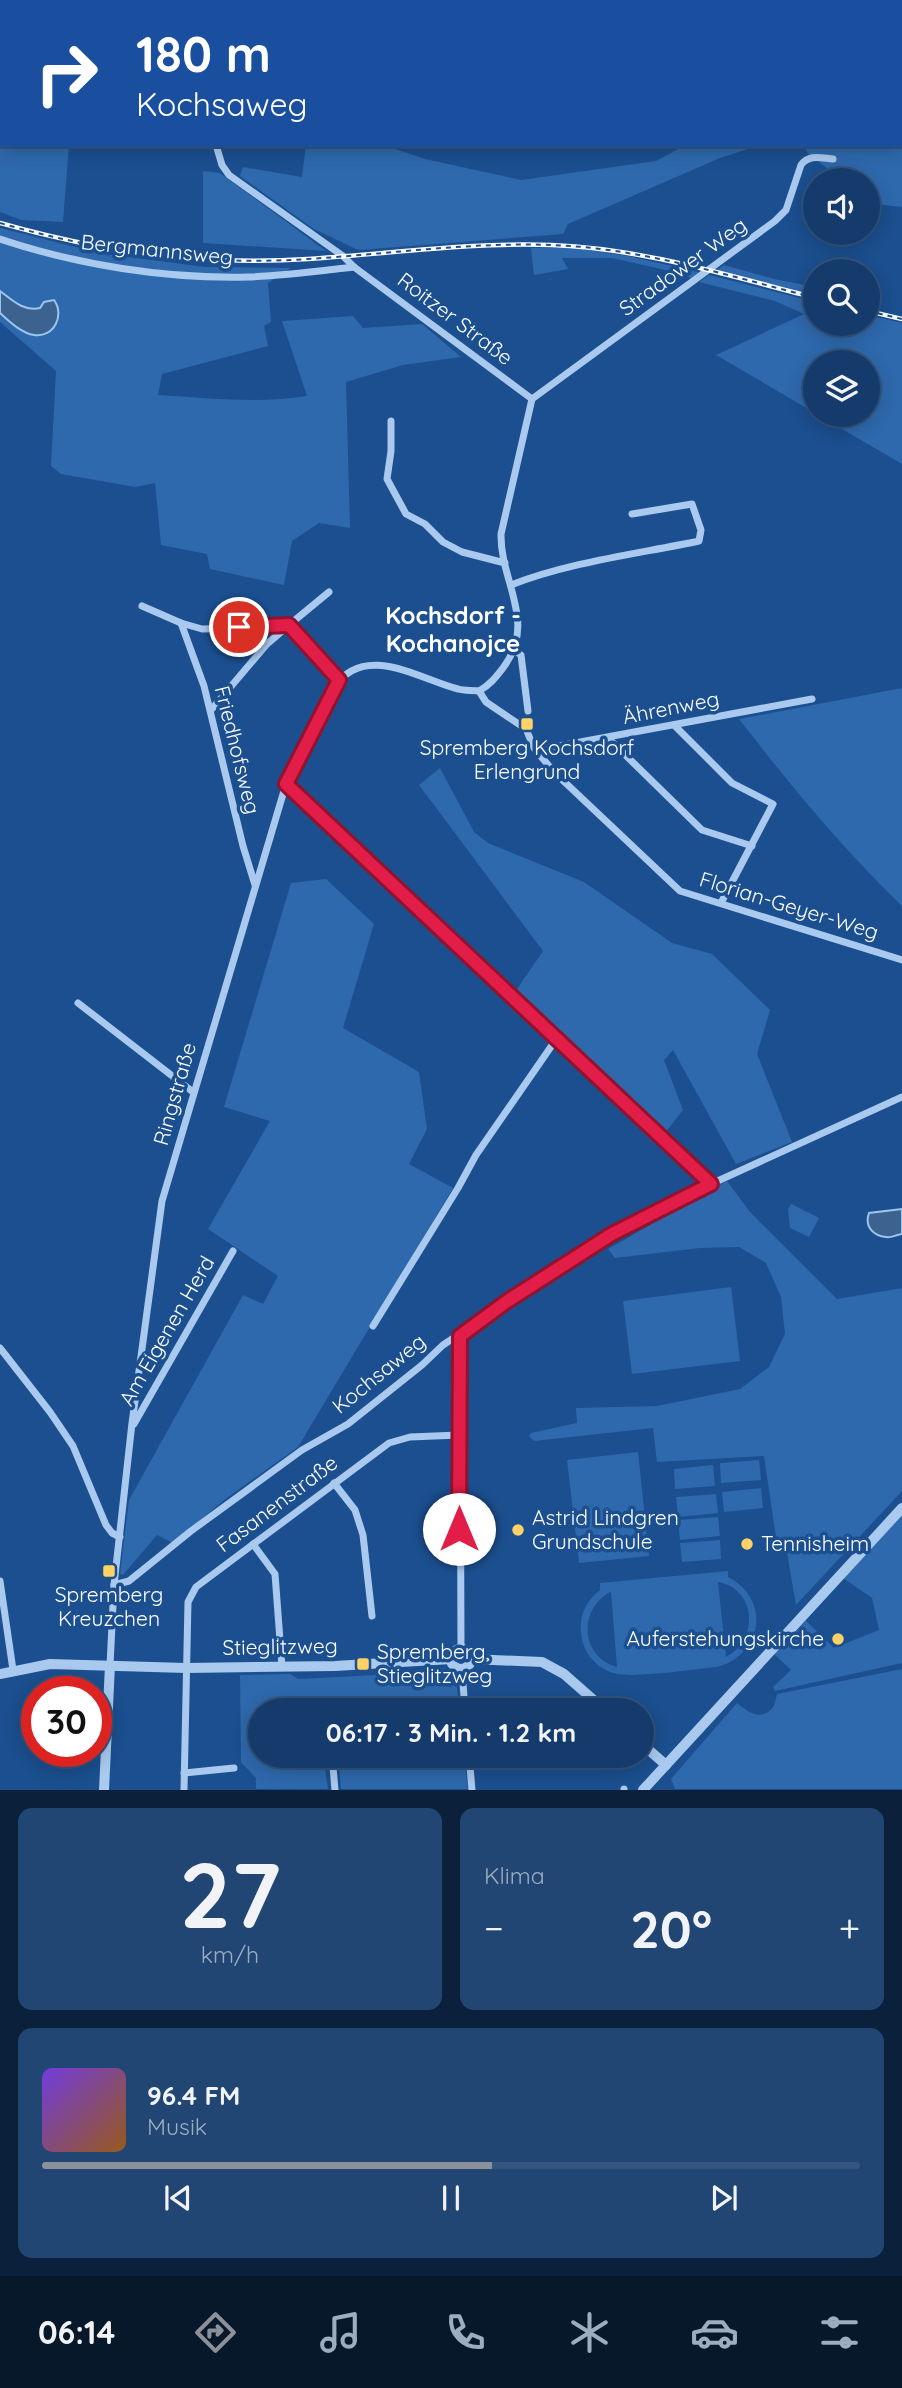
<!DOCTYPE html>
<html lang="de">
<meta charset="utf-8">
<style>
body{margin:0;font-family:Quicksand,sans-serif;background:#214673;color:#f1f3f6;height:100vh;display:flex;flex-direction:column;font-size:26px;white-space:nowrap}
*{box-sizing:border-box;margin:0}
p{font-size:23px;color:#9dadc1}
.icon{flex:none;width:38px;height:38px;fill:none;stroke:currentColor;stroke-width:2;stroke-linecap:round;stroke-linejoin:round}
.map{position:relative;height:1790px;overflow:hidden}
.drawer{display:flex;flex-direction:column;gap:18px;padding:18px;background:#0b203b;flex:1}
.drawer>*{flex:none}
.guide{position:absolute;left:0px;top:0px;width:903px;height:147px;box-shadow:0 4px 18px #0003,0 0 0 2px #33557e;background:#1a4fa0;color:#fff;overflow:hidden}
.buttons{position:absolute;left:803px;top:168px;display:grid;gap:14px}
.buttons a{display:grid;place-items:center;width:77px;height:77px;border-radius:50%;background:#143b6b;box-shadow:0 4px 18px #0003,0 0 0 2px #33557e;font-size:35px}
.speed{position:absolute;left:21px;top:1676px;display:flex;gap:14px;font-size:35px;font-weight:700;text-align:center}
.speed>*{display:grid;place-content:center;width:91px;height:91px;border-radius:50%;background:#143b6b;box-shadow:0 4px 18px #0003,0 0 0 2px #33557e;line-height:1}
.speed .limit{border:10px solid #d22;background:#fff;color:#111}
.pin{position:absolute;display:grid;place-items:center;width:60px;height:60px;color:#fff;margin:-30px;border:4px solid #fff;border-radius:50%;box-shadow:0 2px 7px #0007}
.me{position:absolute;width:77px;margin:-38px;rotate:0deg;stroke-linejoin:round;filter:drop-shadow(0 0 5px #0008)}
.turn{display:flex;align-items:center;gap:24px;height:147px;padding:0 21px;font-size:32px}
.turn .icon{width:91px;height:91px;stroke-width:2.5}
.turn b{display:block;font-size:49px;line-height:60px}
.big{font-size:52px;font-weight:700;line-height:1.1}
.drawer .widget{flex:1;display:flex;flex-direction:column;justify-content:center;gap:10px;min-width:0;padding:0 24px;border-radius:14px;background:#214673}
.drawer .dial{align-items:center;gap:0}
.dial b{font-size:91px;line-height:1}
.song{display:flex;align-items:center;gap:21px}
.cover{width:84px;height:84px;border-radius:10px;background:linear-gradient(135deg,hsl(260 70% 55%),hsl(30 70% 35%))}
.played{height:7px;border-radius:4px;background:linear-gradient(90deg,#8c9099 55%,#33557e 55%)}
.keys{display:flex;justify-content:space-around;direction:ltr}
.heat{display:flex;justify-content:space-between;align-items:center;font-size:38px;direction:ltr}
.drawer .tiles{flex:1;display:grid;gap:18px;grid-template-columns:1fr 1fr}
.widget:last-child{grid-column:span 2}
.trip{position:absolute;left:248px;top:1698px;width:406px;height:70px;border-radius:35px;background:#143b6b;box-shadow:0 4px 18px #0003,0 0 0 2px #33557e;font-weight:700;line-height:70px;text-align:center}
.dock{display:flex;height:112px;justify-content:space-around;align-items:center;background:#08182b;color:#9dadc1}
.dock .icon{width:49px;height:49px}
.dock .on{color:#8c9099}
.dock b{font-size:32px;color:#f1f3f6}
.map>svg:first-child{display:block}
.green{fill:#2e69ad;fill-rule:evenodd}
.water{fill:#3c6290;stroke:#9cc4f0;stroke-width:2}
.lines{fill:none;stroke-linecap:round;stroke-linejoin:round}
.minor{stroke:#a9c9ee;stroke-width:7}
.tertiary{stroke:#a9c9ee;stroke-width:10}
.primary{stroke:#f0f6ff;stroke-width:12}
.rail-casing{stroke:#fff;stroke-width:4.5}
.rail{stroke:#1b4f8f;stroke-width:2;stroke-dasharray:5;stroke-linecap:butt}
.route-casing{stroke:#92132f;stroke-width:18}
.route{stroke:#e11d48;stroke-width:12}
.poi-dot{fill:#ffd166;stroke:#1b4f8f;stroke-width:2.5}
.labels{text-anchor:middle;stroke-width:7;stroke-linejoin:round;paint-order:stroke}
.street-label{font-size:21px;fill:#fff;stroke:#1b4f8f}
.poi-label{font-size:21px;fill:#fff;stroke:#1b4f8f;text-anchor:start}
.quarter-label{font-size:24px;font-weight:bold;fill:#fff;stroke:#1b4f8f}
</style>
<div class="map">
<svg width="902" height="1790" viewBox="0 0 902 1790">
<rect width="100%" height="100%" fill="#1b4f8f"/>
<!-- green -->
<g class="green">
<path d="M0 115 2 145H69L63 222 21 220 0 212Z"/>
<path d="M902 140V207L884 205 868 199V180H841L817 160 812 161 804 145H901Z"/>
<path d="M306 145H383L425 159 521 180 656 161 686 145H760L720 158 568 224 563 234 358 250 314 229 240 176 243 167 302 177Z"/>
<path d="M203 171 220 173 326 251 203 243Z"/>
<path d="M0 228 99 253 205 267 291 268 268 283 271 322 264 326 268 346 162 374 158 395C208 398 257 404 307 396L282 321 353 316 363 328 422 324 461 357 403 365 346 382 350 528 319 523 292 541 284 585 210 569 207 554 161 545 155 483 135 487 61 474 51 466 56 371 0 322Z"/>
<path d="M531 248H576L628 256 702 273 692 279 683 274 612 258H562L568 269 534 275Z"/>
<path d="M724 265 774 279 815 287V295L715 271Z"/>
<path d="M709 275 815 302 816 324H868V315L902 323V464L818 415H868V362H816L815 413 716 355 804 314 775 301 699 282Z"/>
<path d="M902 688V906C842 848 790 785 739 719Z"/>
<path d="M440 768 474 832 488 843 584 882 672 943 712 954 770 1010 757 1054 792 1142 736 1164 673 1050 664 1060 683 1110 665 1133 515 992 543 951 419 785Z"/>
<path d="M326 879 374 924 343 1028 419 1072 427 1129 409 1164 453 1188 298 1447 224 1500 173 1543 157 1535 123 1575 120 1574 129 1500 243 1295 263 1304 278 1276 208 1229 270 1121 224 1107 291 883Z"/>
<path d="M727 1181 750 1212 837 1299 902 1288V1491L796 1605 787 1553 778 1551 764 1456 657 1462 653 1428 534 1441 529 1436 531 1433 577 1423 576 1408 657 1406 740 1389 769 1367 785 1334 781 1297 766 1263 739 1247 700 1248 615 1258 608 1249Z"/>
<path d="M791 1204 819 1218 809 1237 790 1228 788 1209Z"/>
<path d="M731 1287 740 1361 632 1374 623 1301Z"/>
<path d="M638 1452 649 1556 579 1563 567 1460Z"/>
<path d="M759 1460 761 1480 721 1483 720 1463Z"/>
<path d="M713 1465 715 1486 675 1489 674 1469Z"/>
<path d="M761 1488 763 1508 724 1512 722 1492Z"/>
<path d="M716 1494 718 1513 678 1517 676 1497Z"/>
<path d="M902 1514V1663L775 1691 773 1687 791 1670 774 1654 806 1621 834 1648 879 1630 872 1598 840 1576Z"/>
<path d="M718 1517 720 1536 680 1540 678 1520Z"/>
<path d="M720 1540 721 1559 682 1562 680 1543Z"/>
<path d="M728 1571V1577C772 1600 762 1655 717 1667 694 1669 632 1679 613 1673 595 1667 582 1651 581 1632 579 1615 587 1600 600 1590V1583ZM718 1582C757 1589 759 1640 726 1657ZM610 1592H611L617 1667C580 1656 578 1610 610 1592Z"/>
<path d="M444 1668 456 1676 459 1710H261V1755H323L328 1789H256V1778L241 1762 240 1675 290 1674 298 1679 378 1675Z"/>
<path d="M902 1669V1789H675L671 1779 737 1703C749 1713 762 1722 774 1706L777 1694Z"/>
<path d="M338 1755H464L468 1789H341Z"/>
</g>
<!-- water -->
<g class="water">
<path d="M0 291C12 300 24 312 40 308L44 302 54 300C65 315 54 338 34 335 21 333 9 321 0 313Z"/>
<path d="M902 1209V1234C894 1235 893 1238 886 1237 874 1236 864 1227 869 1213Z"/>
</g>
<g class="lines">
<!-- minor -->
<g class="minor">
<path d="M212 0V2"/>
<path d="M808 0 811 2"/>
<path d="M901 70 902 71"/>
<path d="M216 145 222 165 229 175 343 256 354 267 532 399 501 534C500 582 538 622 503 668 496 677 490 685 479 691"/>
<path d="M0 239C78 265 165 279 248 277 283 276 319 271 354 267"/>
<path d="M532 399 775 221 786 210 801 165C809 154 821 158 833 159"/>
<path d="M391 421V451L387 479 406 514 425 524 443 542 462 552 505 563"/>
<path d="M511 585C570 562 637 554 699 541L701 530 692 504 632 514"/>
<path d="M142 606 181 623 202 629 272 627 289 625 329 592"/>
<path d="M181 623 204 686 243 846 255 885"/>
<path d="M514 650 521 655 528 711"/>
<path d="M479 691 486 702 526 729 534 748 554 772 680 891 902 960"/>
<path d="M211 710 267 644 289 625 339 680"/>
<path d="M674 725 732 783 773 804 721 903"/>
<path d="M608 738 702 830 752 846"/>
<path d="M538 753 548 748 812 699"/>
<path d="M286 784 711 1184"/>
<path d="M78 1003 193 1092"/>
<path d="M373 1326 458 1188 476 1155 557 1038"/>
<path d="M460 1336 461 1649"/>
<path d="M0 1348 50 1412 73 1446 106 1525 112 1533 120 1537"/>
<path d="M134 1424 233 1251"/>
<path d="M334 1483 355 1510 363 1535 372 1616"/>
<path d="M253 1544 275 1574 282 1667"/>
<path d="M0 1581 13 1670"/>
<path d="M114 1585 129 1581 191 1531 302 1450 348 1424 422 1365 443 1345 612 1234 711 1184 902 1097"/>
<path d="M110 1665 114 1585 132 1423 162 1201 286 784 334 688C364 641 421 680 458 689 464 691 472 690 479 691"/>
<path d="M462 1670 465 1710"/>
<path d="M332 1755 335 1790"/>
<path d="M469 1755 472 1790"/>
<path d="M470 1762 534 1755"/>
<path d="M184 1773 234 1768"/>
<path d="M184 1790 188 1602 196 1587 389 1443 410 1437 459 1435"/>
<path d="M624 1790V1789"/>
</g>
<!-- tertiary -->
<g class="tertiary">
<circle cx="461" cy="1659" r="10"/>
<path d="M471 1659 542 1662 564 1674 605 1710"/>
<path d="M0 1674 50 1664 186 1668 335 1666 451 1659"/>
<path d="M642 1744 666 1765"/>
<path d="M104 1790 110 1665"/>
<path d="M643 1790 902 1508"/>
</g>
<!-- primary -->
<g class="primary">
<path d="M750 0 753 2"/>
<path d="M901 115 902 116"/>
</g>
<defs>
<g id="rail">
<path d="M0 223C101 252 204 266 308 259 389 254 470 242 551 245 641 248 729 276 816 298"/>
<path d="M868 311 902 319"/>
</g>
</defs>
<!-- rail casing -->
<use href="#rail" class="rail-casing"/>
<!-- rail -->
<use href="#rail" class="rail"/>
</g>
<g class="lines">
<defs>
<path id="route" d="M239 627 289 625 339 680 286 784 711 1184 612 1234 506 1302 460 1336 459 1529"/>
</defs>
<!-- route casing -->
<use href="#route" class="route-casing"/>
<!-- route -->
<use href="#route" class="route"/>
</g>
<!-- markers -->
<g class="poi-dot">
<rect x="520" y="717" width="14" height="14" rx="3.5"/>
<circle cx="518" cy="1530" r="7"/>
<circle cx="747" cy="1544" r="7"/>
<rect x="102" y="1564" width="14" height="14" rx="3.5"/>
<circle cx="838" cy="1639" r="7"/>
<rect x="356" y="1657" width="14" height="14" rx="3.5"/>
</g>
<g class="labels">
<!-- street labels -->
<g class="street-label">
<text transform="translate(157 250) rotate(6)" y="7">Bergmannsweg</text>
<text transform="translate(683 267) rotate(-36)" y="7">Stradower Weg</text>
<text transform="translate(455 319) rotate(37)" y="7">Roitzer Straße</text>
<text transform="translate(671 708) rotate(-11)" y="7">Ährenweg</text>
<text transform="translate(237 750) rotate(76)" y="7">Friedhofsweg</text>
<text transform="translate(789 906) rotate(17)" y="7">Florian-Geyer-Weg</text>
<text transform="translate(175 1094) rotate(-74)" y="7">Ringstraße</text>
<text transform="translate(167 1331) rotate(-60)" y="7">Am Eigenen Herd</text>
<text transform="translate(379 1374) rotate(-39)" y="7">Kochsaweg</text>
<text transform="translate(277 1504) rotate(-37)" y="7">Fasanenstraße</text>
<text transform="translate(280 1647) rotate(-1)" y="7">Stieglitzweg</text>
</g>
<!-- poi labels -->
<g class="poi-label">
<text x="527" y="755" text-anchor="middle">Spremberg Kochsdorf<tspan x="527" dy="24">Erlengrund</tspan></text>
<text x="532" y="1525">Astrid Lindgren<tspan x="532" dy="24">Grundschule</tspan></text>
<text x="761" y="1551">Tennisheim</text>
<text x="109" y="1602" text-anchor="middle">Spremberg<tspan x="109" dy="24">Kreuzchen</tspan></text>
<text x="824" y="1646" text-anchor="end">Auferstehungskirche</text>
<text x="377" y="1659">Spremberg,<tspan x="377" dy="24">Stieglitzweg</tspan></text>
</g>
<!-- quarter labels -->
<g class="quarter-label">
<text x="453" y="624">Kochsdorf -<tspan x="453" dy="28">Kochanojce</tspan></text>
</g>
</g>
</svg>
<div class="buttons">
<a><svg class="icon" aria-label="sound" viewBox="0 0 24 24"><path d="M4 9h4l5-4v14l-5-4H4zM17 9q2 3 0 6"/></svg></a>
<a><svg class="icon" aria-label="search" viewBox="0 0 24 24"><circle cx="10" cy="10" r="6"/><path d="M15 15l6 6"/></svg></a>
<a><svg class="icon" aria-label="layers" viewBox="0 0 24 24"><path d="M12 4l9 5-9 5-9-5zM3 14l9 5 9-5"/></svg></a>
</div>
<div class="speed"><div class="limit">30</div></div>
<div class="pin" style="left:239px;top:627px;background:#d93025"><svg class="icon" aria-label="arrive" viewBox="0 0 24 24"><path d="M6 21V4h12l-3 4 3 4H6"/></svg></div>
<svg class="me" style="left:459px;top:1529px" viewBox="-20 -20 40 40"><circle r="19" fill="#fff"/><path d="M0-13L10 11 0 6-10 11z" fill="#e11d48"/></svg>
<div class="trip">06:17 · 3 Min. · 1.2 km</div>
<div class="guide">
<div class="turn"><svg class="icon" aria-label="right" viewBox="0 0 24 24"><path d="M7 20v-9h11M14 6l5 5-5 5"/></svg><div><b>180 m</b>Kochsaweg</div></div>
</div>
</div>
<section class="drawer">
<div class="tiles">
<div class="widget dial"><b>27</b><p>km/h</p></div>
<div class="widget"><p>Klima</p>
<div class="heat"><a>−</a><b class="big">20°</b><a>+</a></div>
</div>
<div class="widget">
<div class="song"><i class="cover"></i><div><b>96.4 FM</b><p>Musik</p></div></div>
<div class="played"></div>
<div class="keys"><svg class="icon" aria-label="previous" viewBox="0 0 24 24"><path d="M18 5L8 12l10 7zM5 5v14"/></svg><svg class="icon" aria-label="pause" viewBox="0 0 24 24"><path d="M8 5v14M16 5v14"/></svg><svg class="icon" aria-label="next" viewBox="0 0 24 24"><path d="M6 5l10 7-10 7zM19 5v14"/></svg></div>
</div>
</div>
</section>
<nav class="dock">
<b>06:14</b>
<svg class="icon on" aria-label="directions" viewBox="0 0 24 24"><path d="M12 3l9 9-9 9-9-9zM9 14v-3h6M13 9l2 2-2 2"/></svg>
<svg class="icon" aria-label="music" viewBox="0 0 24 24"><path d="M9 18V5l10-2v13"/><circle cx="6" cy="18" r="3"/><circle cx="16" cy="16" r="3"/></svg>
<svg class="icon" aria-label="phone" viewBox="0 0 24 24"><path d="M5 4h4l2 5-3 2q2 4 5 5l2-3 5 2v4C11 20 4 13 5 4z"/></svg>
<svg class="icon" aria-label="climate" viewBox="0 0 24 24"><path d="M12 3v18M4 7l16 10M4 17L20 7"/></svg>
<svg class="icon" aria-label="car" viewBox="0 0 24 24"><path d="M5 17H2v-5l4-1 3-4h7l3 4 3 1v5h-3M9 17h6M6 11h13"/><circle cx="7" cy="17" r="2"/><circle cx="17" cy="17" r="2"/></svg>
<svg class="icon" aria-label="filters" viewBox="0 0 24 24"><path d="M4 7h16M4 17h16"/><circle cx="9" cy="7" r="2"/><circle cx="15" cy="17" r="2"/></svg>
</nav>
